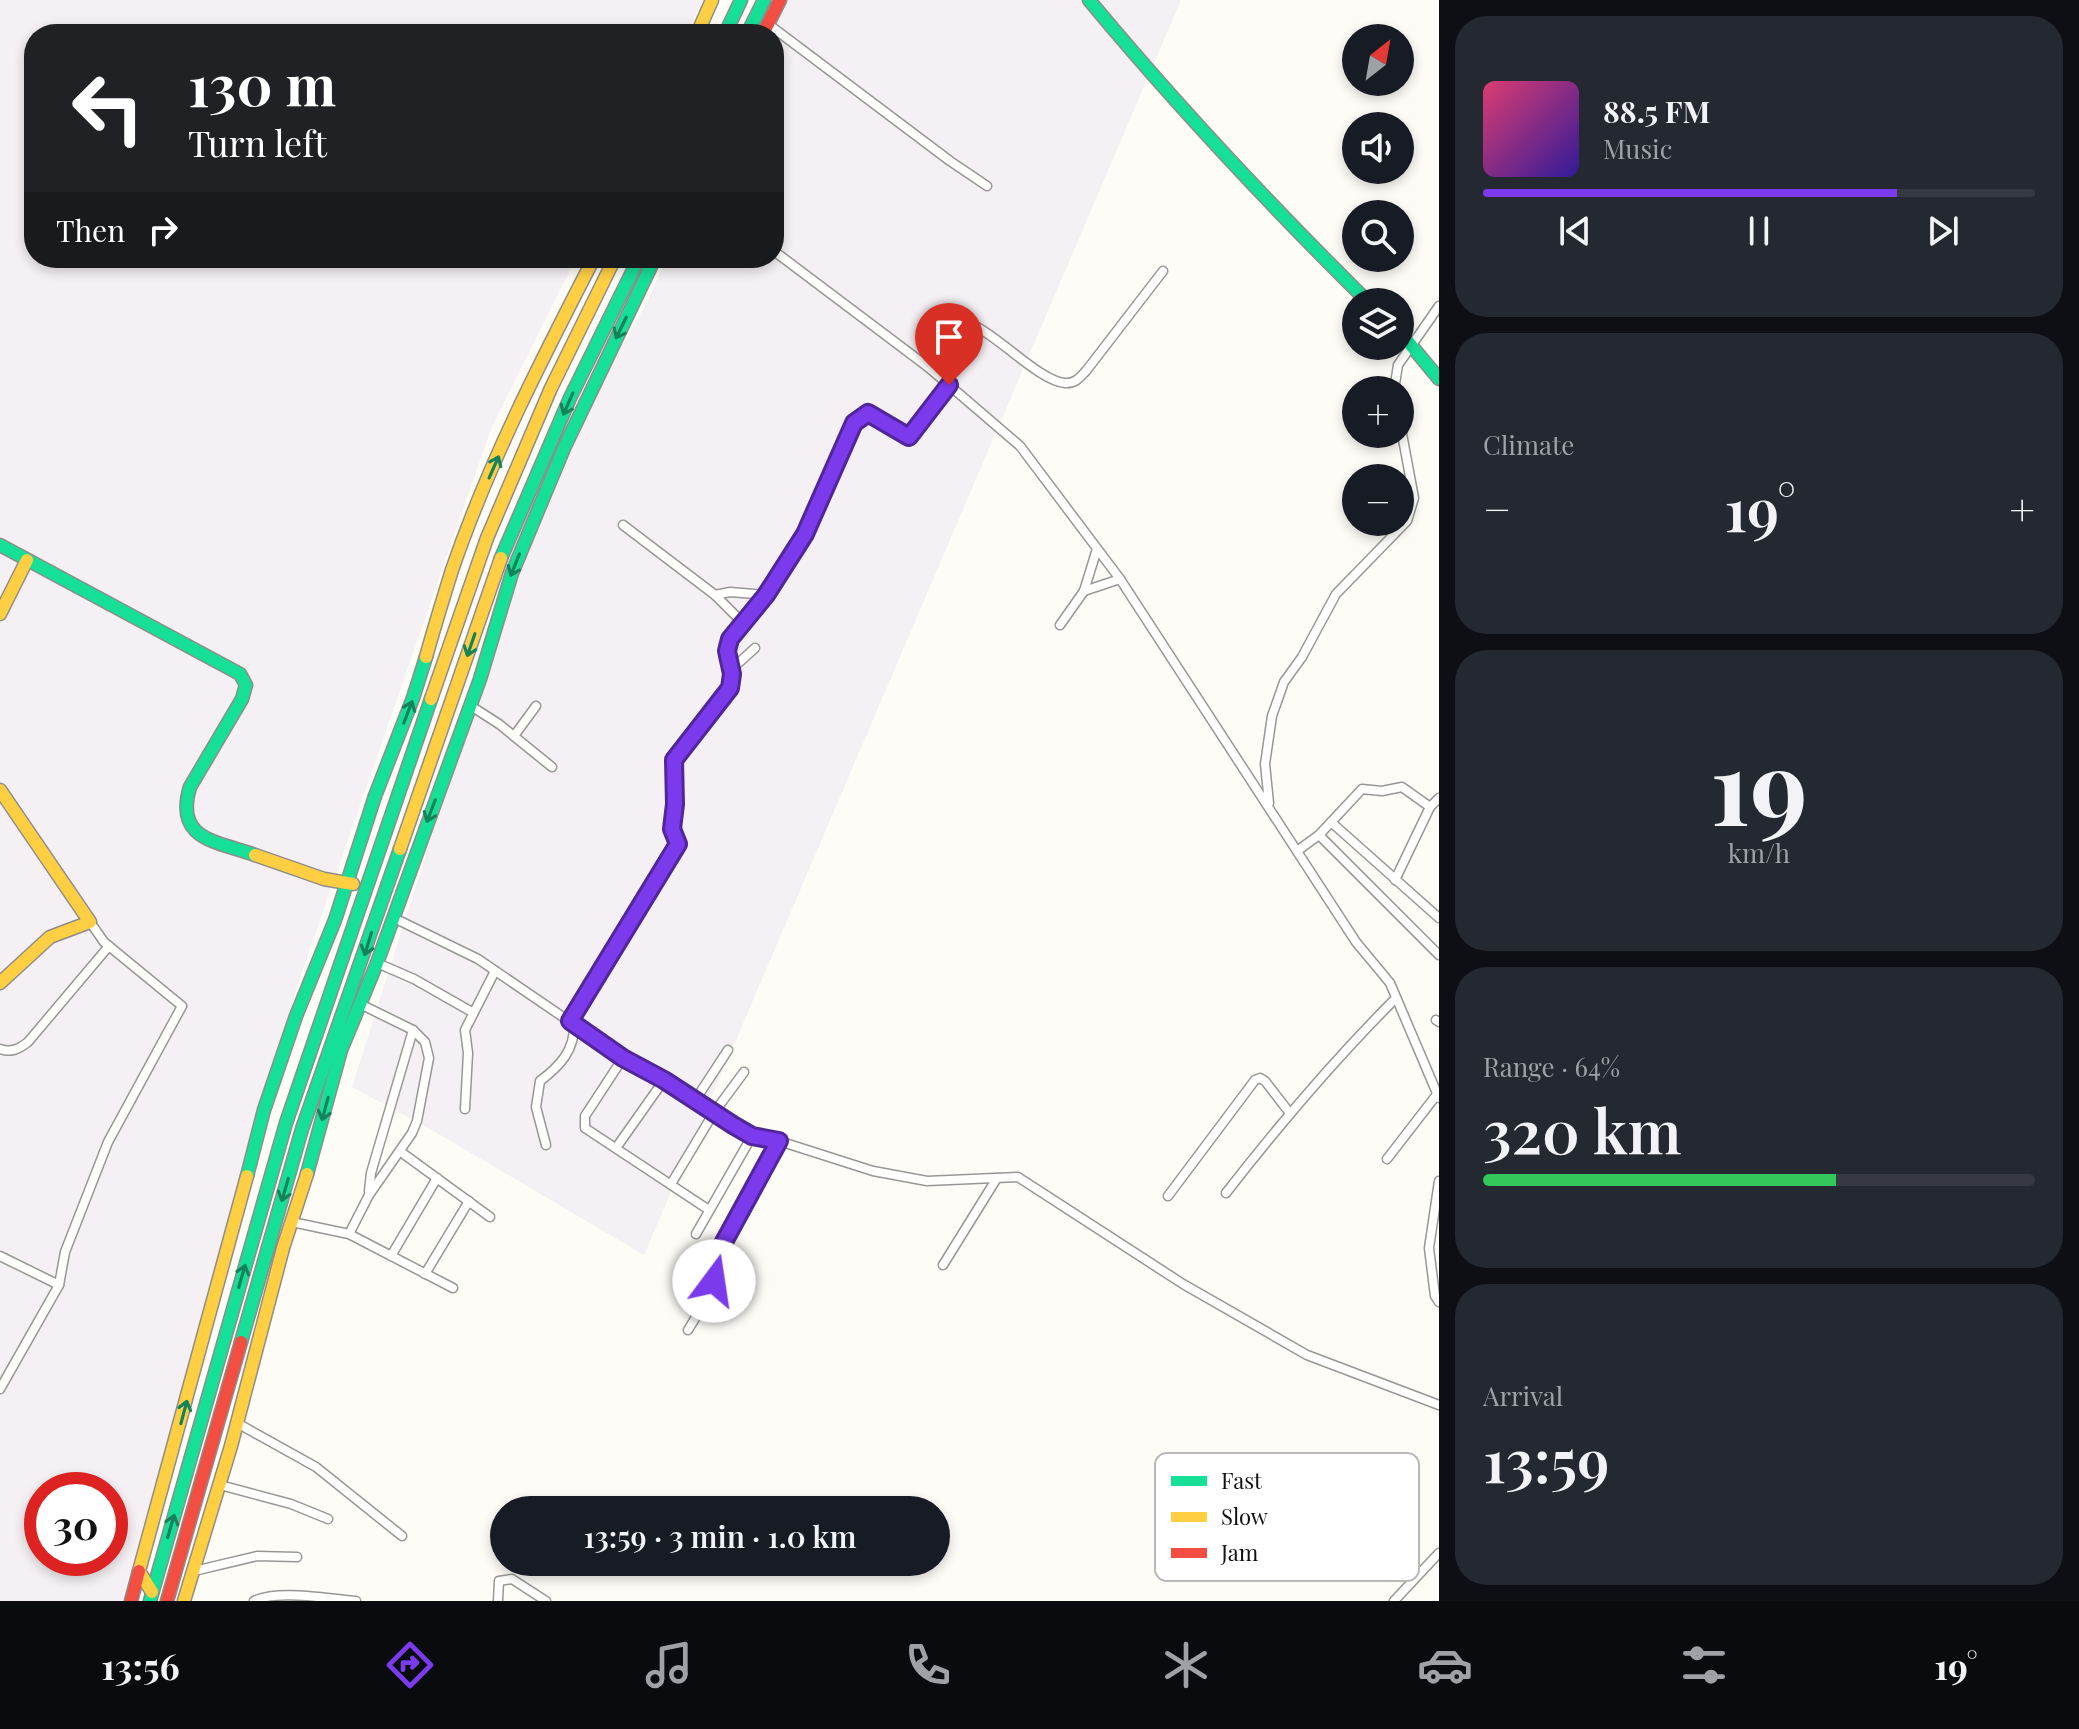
<!DOCTYPE html>
<meta charset="utf-8">
<style>
body{margin:0;font-family:"Playfair Display",serif;background:#242831;color:#f1f3f6;height:100vh;display:flex;flex-direction:column;font-size:30px;white-space:nowrap}
*{box-sizing:border-box;margin:0}
p{font-size:26px;color:#9ea1a6}
.icon{flex:none;width:44px;height:44px;fill:none;stroke:currentColor;stroke-width:2;stroke-linecap:round;stroke-linejoin:round}
.map{position:relative;flex:1;overflow:hidden}
.panel{display:flex;flex-direction:column;gap:16px;padding:16px;background:#0d0f14;width:640px}
.panel>*{flex:none}
.banner{position:absolute;left:24px;top:24px;width:760px;height:244px;border-radius:32px;box-shadow:0 4px 12px #0003;background:#202124;color:#fff;overflow:hidden}
.needle{width:52px;rotate:31deg}
.tools{position:absolute;left:1342px;top:24px;display:grid;gap:16px}
.tools a{display:grid;place-items:center;width:72px;height:72px;border-radius:50%;background:#171b24;box-shadow:0 4px 12px #0003;font-size:40px}
.speed{position:absolute;left:24px;top:1472px;display:flex;gap:16px;font-size:40px;font-weight:700;text-align:center}
.speed>*{display:grid;place-content:center;width:104px;height:104px;border-radius:50%;background:#171b24;box-shadow:0 4px 12px #0003;line-height:1}
.speed .limit{border:12px solid #d22;background:#fff;color:#111}
.pin{position:absolute;display:grid;place-items:center;width:68px;height:68px;color:#fff;margin:-82px -34px;border-radius:50% 50% 50% 0;rotate:-45deg;box-shadow:0 0 8px #0007}
.pin .icon{rotate:45deg}
.me{position:absolute;width:88px;margin:-44px;rotate:14deg;stroke-linejoin:round;filter:drop-shadow(0 0 6px #0008)}
.turn{display:flex;align-items:center;gap:28px;height:168px;padding:0 32px;font-size:36px}
.turn .icon{width:104px;height:104px;stroke-width:2.5}
.turn b{display:block;font-size:56px;line-height:68px}
.then{display:flex;align-items:center;height:76px;padding:0 32px;background:#0003;gap:16px;font-size:30px}
.big{font-size:60px;font-weight:600;line-height:1.1}
.panel .tile{flex:1;display:flex;flex-direction:column;justify-content:center;gap:12px;min-width:0;padding:0 28px;border-radius:32px;background:#242831}
.panel .dial{align-items:center;gap:0}
.dial b{font-size:104px;line-height:1}
.song{display:flex;align-items:center;gap:24px}
.cover{width:96px;height:96px;border-radius:12px;background:linear-gradient(135deg,hsl(340 70% 55%),hsl(250 70% 35%))}
.played{height:8px;border-radius:4px;background:linear-gradient(90deg,#7c3aed 75%,#363941 75%)}
.keys{display:flex;justify-content:space-around;direction:ltr}
.heat{display:flex;justify-content:space-between;align-items:center;font-size:44px;direction:ltr}
.charge{height:12px;border-radius:6px;background:linear-gradient(90deg,#34c759 64%,#363941 0)}
.trip{position:absolute;left:490px;top:1496px;width:460px;height:80px;border-radius:40px;background:#171b24;box-shadow:0 4px 12px #0003;font-weight:600;line-height:80px;text-align:center}
.tabs{display:flex;height:128px;justify-content:space-around;align-items:center;background:#090b0e;color:#9ea1a6}
.tabs .icon{width:56px;height:56px}
.tabs .selected{color:#7c3aed}
.tabs b{font-size:36px;color:#f1f3f6}
main{display:flex;flex:1;min-height:0}
.map>svg:first-child{display:block}
.industrial{fill:#f5f0f3;fill-rule:evenodd}
.lines{fill:none;stroke-linecap:round;stroke-linejoin:round}
.street-casing{stroke:#979795;stroke-width:11}
.fast-casing{stroke:#8e8d8b;stroke-width:15}
.slow-casing{stroke:#8e8d8b;stroke-width:15}
.jam-casing{stroke:#8e8d8b;stroke-width:15}
.street{stroke:#fffffe;stroke-width:8}
.fast{stroke:#16e098;stroke-width:12}
.slow{stroke:#ffcf43;stroke-width:12}
.jam{stroke:#f24e42;stroke-width:12}
.oneway{stroke:#14835b}
.route-casing{stroke:#51269a;stroke-width:20}
.route{stroke:#7c3aed;stroke-width:14}
.key{fill:#fff;stroke:#b8b8b8;stroke-width:2}
.key-label{font-size:22px;fill:#111}
</style>
<main>
<div class="map">
<svg width="1439" height="1601" viewBox="0 0 1439 1601">
<rect width="100%" height="100%" fill="#fdfcf7"/>
<!-- industrial -->
<g class="industrial">
<path d="M0 0H703L686 34H34V258H576L491 429 303 969 278 1048 122 1601H0ZM42 1490H110V1558H42Z"/>
<path d="M783 0H1181L644 1255 437 1133 352 1087 507 600 583 416 647 302 667 258H774V34H768Z"/>
</g>
<g class="lines">
<defs>
<g id="street">
<path d="M768 24 950 161 987 186"/>
<path d="M774 251 928 367 1020 446 1120 579 1356 942 1390 983 1439 1098"/>
<path d="M928 367 956 327 969 323C997 334 1039 381 1065 383 1075 384 1080 377 1086 371L1163 271"/>
<path d="M1394 390 1398 365 1439 306"/>
<path d="M623 525 715 595 742 622"/>
<path d="M1084 591 1120 579"/>
<path d="M715 595 730 592 766 595"/>
<path d="M1060 625 1084 591 1097 549"/>
<path d="M732 673 727 651 730 639 766 595 805 534 854 423 868 413 909 437 949 385"/>
<path d="M471 706 499 724 552 767"/>
<path d="M514 736 536 706"/>
<path d="M1269 803 1265 764 1272 716 1284 682 1302 657 1336 594 1407 521 1414 498 1400 423"/>
<path d="M1331 822 1439 918"/>
<path d="M1319 835 1439 955"/>
<path d="M1297 851 1319 835 1362 789 1382 791 1402 787 1430 807"/>
<path d="M1395 880 1430 807 1439 798"/>
<path d="M394 918 478 959 623 1058 664 1080 694 1102 752 1136 779 1141 873 1171 927 1181 1018 1177 1183 1284 1307 1355 1439 1405"/>
<path d="M377 963 414 979 472 1012"/>
<path d="M1436 1020 1439 1022"/>
<path d="M570 1021 678 844 672 829 674 760 730 688 733 668 755 648"/>
<path d="M0 1049C11 1053 19 1049 28 1042L109 946"/>
<path d="M623 1058 585 1116V1128L709 1210"/>
<path d="M694 1102 728 1050"/>
<path d="M465 1109 468 1053 465 1030 495 971"/>
<path d="M546 1145 536 1107 540 1081C560 1066 575 1050 574 1024"/>
<path d="M616 1148 664 1080"/>
<path d="M401 1152 490 1217"/>
<path d="M1387 1159 1438 1093"/>
<path d="M1439 1181 1429 1248 1435 1296 1439 1302"/>
<path d="M671 1184 713 1114 744 1072"/>
<path d="M369 1191 371 1173 413 1030"/>
<path d="M1226 1193C1279 1125 1335 1059 1396 998"/>
<path d="M1168 1196 1255 1080 1260 1078 1265 1081 1289 1112"/>
<path d="M292 1222 349 1234 453 1288"/>
<path d="M349 1234 369 1195 412 1133 417 1121 429 1058 425 1042 413 1030 360 1004"/>
<path d="M696 1234 752 1136"/>
<path d="M0 1256 59 1285"/>
<path d="M391 1256 437 1178"/>
<path d="M943 1265 997 1178"/>
<path d="M425 1274 469 1201"/>
<path d="M688 1330 713 1289V1266L719 1251 779 1141"/>
<path d="M0 1389 59 1285 65 1252 108 1142 182 1006 104 942 90 922"/>
<path d="M237 1423 316 1467 402 1536"/>
<path d="M220 1485 291 1504 328 1519"/>
<path d="M194 1571 257 1556 297 1557"/>
<path d="M254 1601C278 1589 328 1599 356 1601"/>
<path d="M498 1601 499 1581 512 1579 546 1601"/>
<path d="M1394 1601 1439 1553"/>
</g>
<g id="fast">
<path d="M1089 0C1177 106 1270 205 1368 302"/>
<path d="M725 34 741 0"/>
<path d="M747 34 764 0"/>
<path d="M1400 332 1439 379"/>
<path d="M0 545 240 674 246 685 242 699 190 787C174 840 216 841 255 855"/>
<path d="M501 558 570 398 639 258"/>
<path d="M307 1174 341 1050 377 963 480 679 512 573 564 448 655 258"/>
<path d="M247 1176 264 1110 296 1016 335 920 375 796 413 698 426 657"/>
<path d="M241 1342 302 1129 400 849"/>
<path d="M150 1601 286 1123 431 699"/>
</g>
<g id="slow">
<path d="M697 34 712 0"/>
<path d="M0 614 27 560"/>
<path d="M426 657C434 628 443 599 452 570 489 462 542 359 594 258"/>
<path d="M431 699 487 538 551 388 615 258"/>
<path d="M0 790 90 922 50 937 0 983"/>
<path d="M400 849 501 558"/>
<path d="M255 855 324 879 353 884"/>
<path d="M152 1592 139 1571 247 1176"/>
<path d="M184 1601 231 1446 283 1248 307 1174"/>
</g>
<g id="jam">
<path d="M763 34 780 0"/>
<path d="M131 1601 139 1571"/>
<path d="M167 1601 241 1342"/>
</g>
</defs>
<!-- street casing -->
<use href="#street" class="street-casing"/>
<!-- fast casing -->
<use href="#fast" class="fast-casing"/>
<!-- slow casing -->
<use href="#slow" class="slow-casing"/>
<!-- jam casing -->
<use href="#jam" class="jam-casing"/>
<!-- street -->
<use href="#street" class="street"/>
<!-- fast -->
<use href="#fast" class="fast"/>
<!-- slow -->
<use href="#slow" class="slow"/>
<!-- jam -->
<use href="#jam" class="jam"/>
</g>
<!-- one-way arrows -->
<defs><path id="oneway-shaft" d="M-6 0H5M1.5-3L5.5 0L1.5 3" fill="none" stroke-width="1.6" stroke-linecap="round" stroke-linejoin="round" transform="scale(2)"/></defs>
<g class="oneway">
<use href="#oneway-shaft" transform="translate(621 328) rotate(116)"/>
<use href="#oneway-shaft" transform="translate(568 404) rotate(114)"/>
<use href="#oneway-shaft" transform="translate(494 467) rotate(-66)"/>
<use href="#oneway-shaft" transform="translate(515 565) rotate(112)"/>
<use href="#oneway-shaft" transform="translate(471 645) rotate(109)"/>
<use href="#oneway-shaft" transform="translate(408 712) rotate(-69)"/>
<use href="#oneway-shaft" transform="translate(431 811) rotate(111)"/>
<use href="#oneway-shaft" transform="translate(368 944) rotate(107)"/>
<use href="#oneway-shaft" transform="translate(325 1109) rotate(105)"/>
<use href="#oneway-shaft" transform="translate(285 1190) rotate(106)"/>
<use href="#oneway-shaft" transform="translate(242 1276) rotate(-74)"/>
<use href="#oneway-shaft" transform="translate(184 1412) rotate(-75)"/>
<use href="#oneway-shaft" transform="translate(171 1526) rotate(-74)"/>
</g>
<g class="lines">
<defs>
<path id="route" d="M714 1281 713 1266 719 1251 779 1141 752 1136 733 1125 664 1080 623 1058 570 1021 678 844 672 829 675 804 674 760 730 688 732 674 727 651 730 639 766 595 805 534 854 423 868 413 909 437 949 385"/>
</defs>
<!-- route casing -->
<use href="#route" class="route-casing"/>
<!-- route -->
<use href="#route" class="route"/>
</g>
<!-- legend -->
<rect x="1155" y="1453" width="264" height="128" rx="12" class="key"/>
<rect x="1171" y="1476" width="36" height="10" fill="#16e098"/>
<rect x="1171" y="1512" width="36" height="10" fill="#ffcf43"/>
<rect x="1171" y="1548" width="36" height="10" fill="#f24e42"/>
<g class="key-label">
<text x="1221" y="1489">Fast</text>
<text x="1221" y="1525">Slow</text>
<text x="1221" y="1561">Jam</text>
</g>
</svg>
<div class="tools">
<a><svg class="needle" viewBox="-14 -14 28 28"><path d="M0-13l5 13h-10z" fill="#e53935"/><path d="M0 13l5-13h-10z" fill="#9ea1a6"/></svg></a>
<a><svg class="icon" aria-label="sound" viewBox="0 0 24 24"><path d="M4 9h4l5-4v14l-5-4H4zM17 9q2 3 0 6"/></svg></a>
<a><svg class="icon" aria-label="search" viewBox="0 0 24 24"><circle cx="10" cy="10" r="6"/><path d="M15 15l6 6"/></svg></a>
<a><svg class="icon" aria-label="layers" viewBox="0 0 24 24"><path d="M12 4l9 5-9 5-9-5zM3 14l9 5 9-5"/></svg></a>
<a>+</a>
<a>−</a>
</div>
<div class="speed"><div class="limit">30</div></div>
<div class="pin" style="left:949px;top:385px;background:#d93025"><svg class="icon" aria-label="arrive" viewBox="0 0 24 24"><path d="M6 21V4h12l-3 4 3 4H6"/></svg></div>
<svg class="me" style="left:714px;top:1281px" viewBox="-20 -20 40 40"><circle r="19" fill="#fff"/><path d="M0-13L10 11 0 6-10 11z" fill="#7c3aed"/></svg>
<div class="trip">13:59 · 3 min · 1.0 km</div>
<div class="banner">
<div class="turn"><svg class="icon" aria-label="left" viewBox="0 0 24 24"><path d="M17 20v-9H6M10 6l-5 5 5 5"/></svg><div><b>130 m</b>Turn left</div></div>
<div class="then">Then<svg class="icon" aria-label="right" viewBox="0 0 24 24"><path d="M7 20v-9h11M14 6l5 5-5 5"/></svg></div>
</div>
</div>
<section class="panel">
<div class="tile">
<div class="song"><i class="cover"></i><div><b>88.5 FM</b><p>Music</p></div></div>
<div class="played"></div>
<div class="keys"><svg class="icon" aria-label="previous" viewBox="0 0 24 24"><path d="M18 5L8 12l10 7zM5 5v14"/></svg><svg class="icon" aria-label="pause" viewBox="0 0 24 24"><path d="M8 5v14M16 5v14"/></svg><svg class="icon" aria-label="next" viewBox="0 0 24 24"><path d="M6 5l10 7-10 7zM19 5v14"/></svg></div>
</div>
<div class="tile"><p>Climate</p>
<div class="heat"><a>−</a><b class="big">19°</b><a>+</a></div>
</div>
<div class="tile dial"><b>19</b><p>km/h</p></div>
<div class="tile"><p>Range · 64%</p><b class="big">320 km</b><div class="charge"></div></div>
<div class="tile"><p>Arrival</p><b class="big">13:59</b></div>
</section>
</main>
<nav class="tabs">
<b>13:56</b>
<svg class="icon selected" aria-label="directions" viewBox="0 0 24 24"><path d="M12 3l9 9-9 9-9-9zM9 14v-3h6M13 9l2 2-2 2"/></svg>
<svg class="icon" aria-label="music" viewBox="0 0 24 24"><path d="M9 18V5l10-2v13"/><circle cx="6" cy="18" r="3"/><circle cx="16" cy="16" r="3"/></svg>
<svg class="icon" aria-label="phone" viewBox="0 0 24 24"><path d="M5 4h4l2 5-3 2q2 4 5 5l2-3 5 2v4C11 20 4 13 5 4z"/></svg>
<svg class="icon" aria-label="climate" viewBox="0 0 24 24"><path d="M12 3v18M4 7l16 10M4 17L20 7"/></svg>
<svg class="icon" aria-label="car" viewBox="0 0 24 24"><path d="M5 17H2v-5l4-1 3-4h7l3 4 3 1v5h-3M9 17h6M6 11h13"/><circle cx="7" cy="17" r="2"/><circle cx="17" cy="17" r="2"/></svg>
<svg class="icon" aria-label="filters" viewBox="0 0 24 24"><path d="M4 7h16M4 17h16"/><circle cx="9" cy="7" r="2"/><circle cx="15" cy="17" r="2"/></svg>
<b>19°</b>
</nav>
